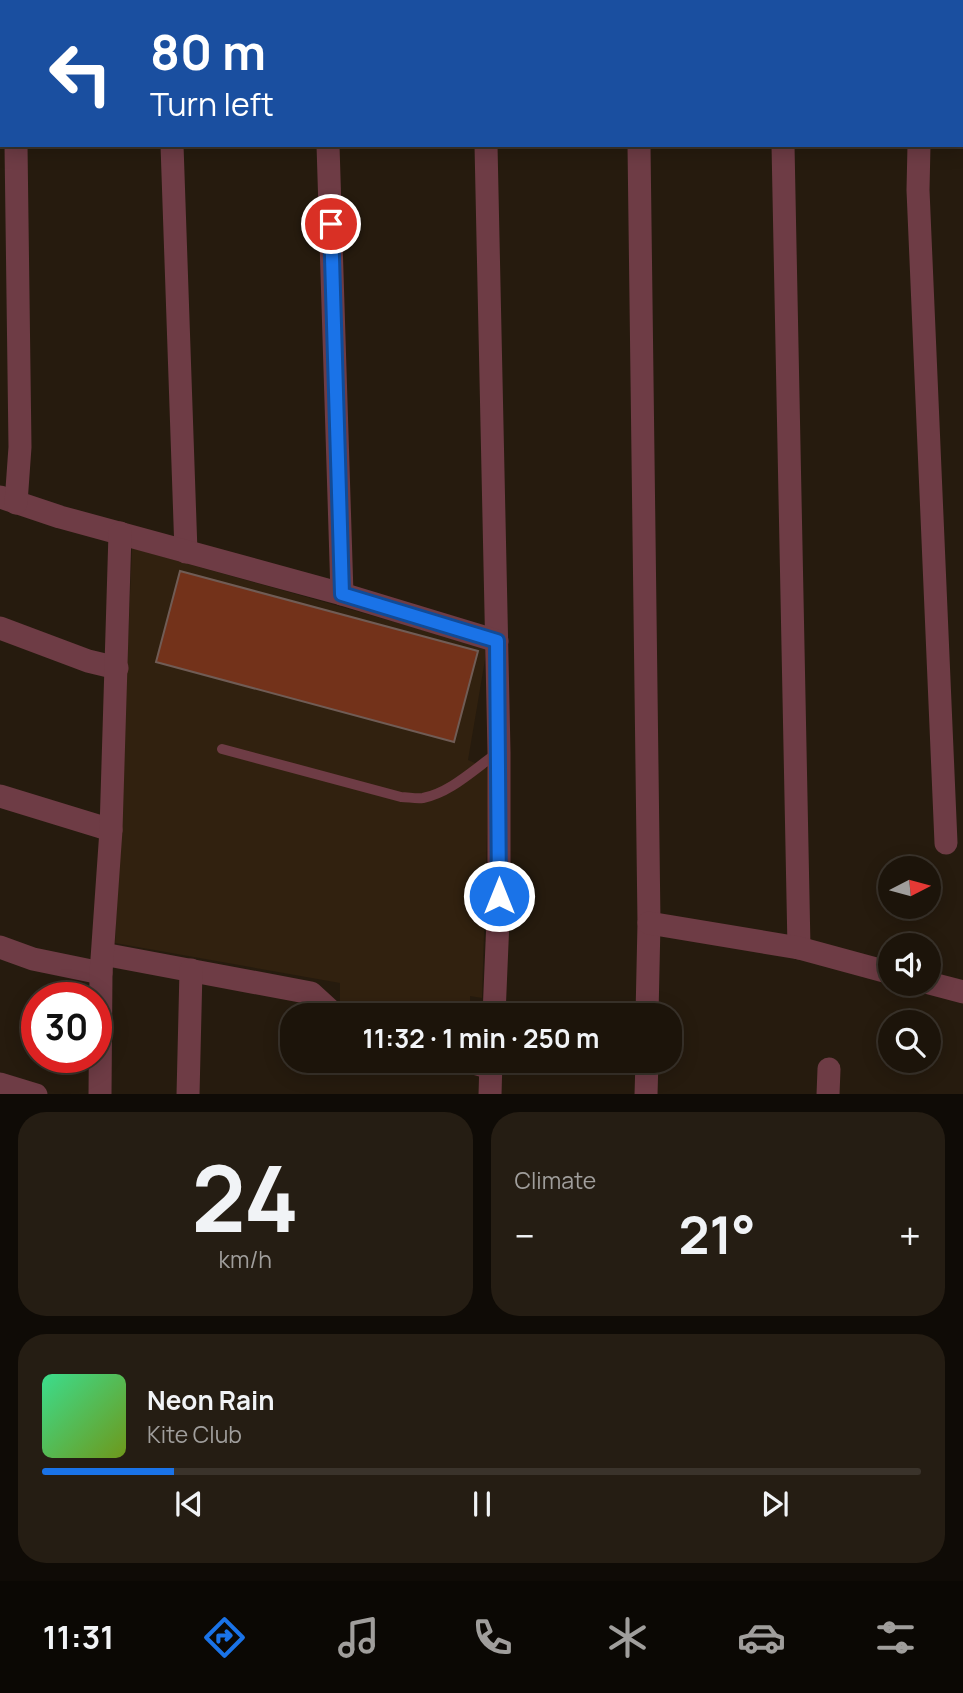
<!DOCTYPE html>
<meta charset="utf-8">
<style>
body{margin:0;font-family:Manrope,sans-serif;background:#251d13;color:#f1f3f6;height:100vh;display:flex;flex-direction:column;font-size:26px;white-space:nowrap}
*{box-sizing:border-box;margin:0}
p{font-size:23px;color:#a09e9c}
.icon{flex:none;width:38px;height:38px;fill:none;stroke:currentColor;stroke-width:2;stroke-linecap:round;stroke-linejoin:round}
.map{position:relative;height:1094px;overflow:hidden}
.panel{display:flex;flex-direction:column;gap:18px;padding:18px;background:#0f0b06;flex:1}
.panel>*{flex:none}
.top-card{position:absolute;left:0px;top:0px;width:964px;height:147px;box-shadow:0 4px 18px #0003,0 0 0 2px #3a332b;background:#1a4fa0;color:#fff;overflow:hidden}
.needle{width:46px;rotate:84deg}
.controls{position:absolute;left:878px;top:856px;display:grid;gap:14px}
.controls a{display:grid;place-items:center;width:63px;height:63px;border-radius:50%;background:#1c140a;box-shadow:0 4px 18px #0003,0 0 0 2px #3a332b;font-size:35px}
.speed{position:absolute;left:21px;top:982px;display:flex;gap:14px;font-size:35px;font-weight:700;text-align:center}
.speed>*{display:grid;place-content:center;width:91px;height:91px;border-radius:50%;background:#1c140a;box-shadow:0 4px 18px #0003,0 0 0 2px #3a332b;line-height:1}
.speed .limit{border:10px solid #d22;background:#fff;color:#111}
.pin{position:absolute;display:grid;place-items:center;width:60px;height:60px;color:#fff;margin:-30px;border:4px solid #fff;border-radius:50%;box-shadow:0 2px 7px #0007}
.me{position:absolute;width:77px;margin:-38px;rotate:0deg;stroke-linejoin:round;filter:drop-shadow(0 0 5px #0008)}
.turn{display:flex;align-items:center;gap:24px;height:147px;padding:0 35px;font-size:32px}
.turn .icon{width:91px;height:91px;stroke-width:2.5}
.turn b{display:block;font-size:49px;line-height:60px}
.big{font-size:52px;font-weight:700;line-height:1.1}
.panel .widget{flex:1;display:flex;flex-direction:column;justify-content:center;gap:10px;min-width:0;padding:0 24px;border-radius:28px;background:#251d13}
.panel .dial{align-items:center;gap:0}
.dial b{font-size:91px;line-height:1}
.song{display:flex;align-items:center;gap:21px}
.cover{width:84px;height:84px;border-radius:10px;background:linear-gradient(135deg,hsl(150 70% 55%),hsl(80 70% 35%))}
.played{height:7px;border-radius:4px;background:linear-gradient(90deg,#1a73e8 15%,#3a332b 15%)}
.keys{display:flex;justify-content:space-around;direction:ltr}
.heat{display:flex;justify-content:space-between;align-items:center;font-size:38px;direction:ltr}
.panel .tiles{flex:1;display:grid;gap:18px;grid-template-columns:1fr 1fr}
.widget:last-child{grid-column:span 2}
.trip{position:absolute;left:280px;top:1003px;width:402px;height:70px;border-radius:28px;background:#1c140a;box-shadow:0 4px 18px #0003,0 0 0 2px #3a332b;font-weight:700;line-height:70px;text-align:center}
.tab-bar{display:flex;height:112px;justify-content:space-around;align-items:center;background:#0b0804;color:#a09e9c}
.tab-bar .icon{width:49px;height:49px}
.tab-bar .on{color:#1a73e8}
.tab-bar b{font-size:32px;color:#f1f3f6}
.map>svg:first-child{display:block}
.built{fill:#31210f}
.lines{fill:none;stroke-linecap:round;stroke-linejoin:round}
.stream{stroke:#5591aa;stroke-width:6}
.building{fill:#73321a;stroke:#705c55;stroke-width:2}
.service{stroke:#6e3c45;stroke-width:10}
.minor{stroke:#6e3c45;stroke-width:23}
.route-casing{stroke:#114b97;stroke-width:18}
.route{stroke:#1a73e8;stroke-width:12}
</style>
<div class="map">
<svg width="963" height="1095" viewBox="0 0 963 1095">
<rect width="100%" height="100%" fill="#261b0e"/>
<!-- built -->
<path class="built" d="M132 548 487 648 468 760 489 769 482 998 470 996V1015H356L340 1010V983L115 943Z"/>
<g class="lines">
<!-- stream -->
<g class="stream">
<path d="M883 0 889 2"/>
<path d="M962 25H963"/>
</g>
</g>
<!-- building -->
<path class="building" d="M180 571 478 651 454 742 156 662Z"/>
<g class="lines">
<!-- service -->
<path class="service" d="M222 749 401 797C408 797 416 799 423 798 452 792 475 768 499 752"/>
<!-- minor -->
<g class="minor">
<path d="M14 0V2"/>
<path d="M167 0V2"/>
<path d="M324 0V2"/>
<path d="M482 0V2"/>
<path d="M731 0 735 2"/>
<path d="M639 2V0"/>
<path d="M784 2V0"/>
<path d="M962 69H963"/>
<path d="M172 145 186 552"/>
<path d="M328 145 342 594"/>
<path d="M486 145 499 752V896L494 1015"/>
<path d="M639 145 649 923 647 1015"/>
<path d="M783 145 799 948"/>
<path d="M919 145 918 190 946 843"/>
<path d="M0 497 60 517 342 594 497 641"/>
<path d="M16 503 20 447 16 145"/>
<path d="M0 628 88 661 117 668"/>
<path d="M0 796 111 830"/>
<path d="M649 923 799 948 891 973"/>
<path d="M0 947 33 959 101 973"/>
<path d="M103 954 311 993 335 1015"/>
<path d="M929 983 963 992"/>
<path d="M463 1060 491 1068"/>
<path d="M0 1084 36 1095"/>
<path d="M100 1095 101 973 111 830 120 533"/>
<path d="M188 1095 191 970"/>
<path d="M490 1095 491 1060"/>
<path d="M646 1095 647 1060"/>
<path d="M828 1095 829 1069"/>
</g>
</g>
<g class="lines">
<defs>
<path id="route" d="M331 224 342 594 497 641 499 896"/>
</defs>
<!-- route casing -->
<use href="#route" class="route-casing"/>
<!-- route -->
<use href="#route" class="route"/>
</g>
</svg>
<div class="controls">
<a><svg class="needle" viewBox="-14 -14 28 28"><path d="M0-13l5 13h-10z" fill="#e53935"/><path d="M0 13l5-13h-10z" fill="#a09e9c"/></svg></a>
<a><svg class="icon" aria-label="sound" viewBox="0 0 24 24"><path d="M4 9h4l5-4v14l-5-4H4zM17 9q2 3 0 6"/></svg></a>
<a><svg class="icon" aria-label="search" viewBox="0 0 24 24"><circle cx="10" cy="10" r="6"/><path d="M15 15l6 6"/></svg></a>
</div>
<div class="speed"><div class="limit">30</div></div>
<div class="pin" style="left:331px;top:224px;background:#d93025"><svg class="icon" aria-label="arrive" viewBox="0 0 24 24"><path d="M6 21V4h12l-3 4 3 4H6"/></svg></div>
<svg class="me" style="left:499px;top:896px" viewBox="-20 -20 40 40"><circle r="17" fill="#1a73e8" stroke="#fff" stroke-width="3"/><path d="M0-11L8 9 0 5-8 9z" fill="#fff"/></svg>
<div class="trip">11:32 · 1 min · 250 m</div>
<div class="top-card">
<div class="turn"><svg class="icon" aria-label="left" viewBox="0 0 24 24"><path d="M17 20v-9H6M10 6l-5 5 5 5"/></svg><div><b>80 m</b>Turn left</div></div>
</div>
</div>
<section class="panel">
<div class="tiles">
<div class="widget dial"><b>24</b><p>km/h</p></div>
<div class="widget"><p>Climate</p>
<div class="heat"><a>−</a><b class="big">21°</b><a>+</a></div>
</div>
<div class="widget">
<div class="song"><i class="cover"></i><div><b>Neon Rain</b><p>Kite Club</p></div></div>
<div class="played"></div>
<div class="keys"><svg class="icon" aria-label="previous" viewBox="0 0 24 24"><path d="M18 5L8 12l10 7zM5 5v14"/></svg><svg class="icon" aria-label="pause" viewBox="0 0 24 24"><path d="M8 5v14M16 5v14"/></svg><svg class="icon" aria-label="next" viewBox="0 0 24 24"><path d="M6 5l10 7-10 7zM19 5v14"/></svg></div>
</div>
</div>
</section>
<nav class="tab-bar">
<b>11:31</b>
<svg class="icon on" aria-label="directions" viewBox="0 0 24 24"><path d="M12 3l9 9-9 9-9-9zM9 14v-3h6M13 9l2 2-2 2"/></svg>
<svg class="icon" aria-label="music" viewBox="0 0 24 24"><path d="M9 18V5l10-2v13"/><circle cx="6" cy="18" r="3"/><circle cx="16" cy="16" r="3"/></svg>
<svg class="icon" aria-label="phone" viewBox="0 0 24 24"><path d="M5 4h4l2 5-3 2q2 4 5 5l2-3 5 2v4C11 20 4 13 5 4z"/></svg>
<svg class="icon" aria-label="climate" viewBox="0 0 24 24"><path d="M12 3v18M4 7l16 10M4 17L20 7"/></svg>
<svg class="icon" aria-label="car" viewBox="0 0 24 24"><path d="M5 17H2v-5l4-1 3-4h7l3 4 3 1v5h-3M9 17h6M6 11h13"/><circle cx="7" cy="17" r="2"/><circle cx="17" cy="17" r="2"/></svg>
<svg class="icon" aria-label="filters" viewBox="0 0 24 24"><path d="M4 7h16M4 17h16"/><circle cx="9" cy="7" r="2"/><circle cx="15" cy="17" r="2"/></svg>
</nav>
